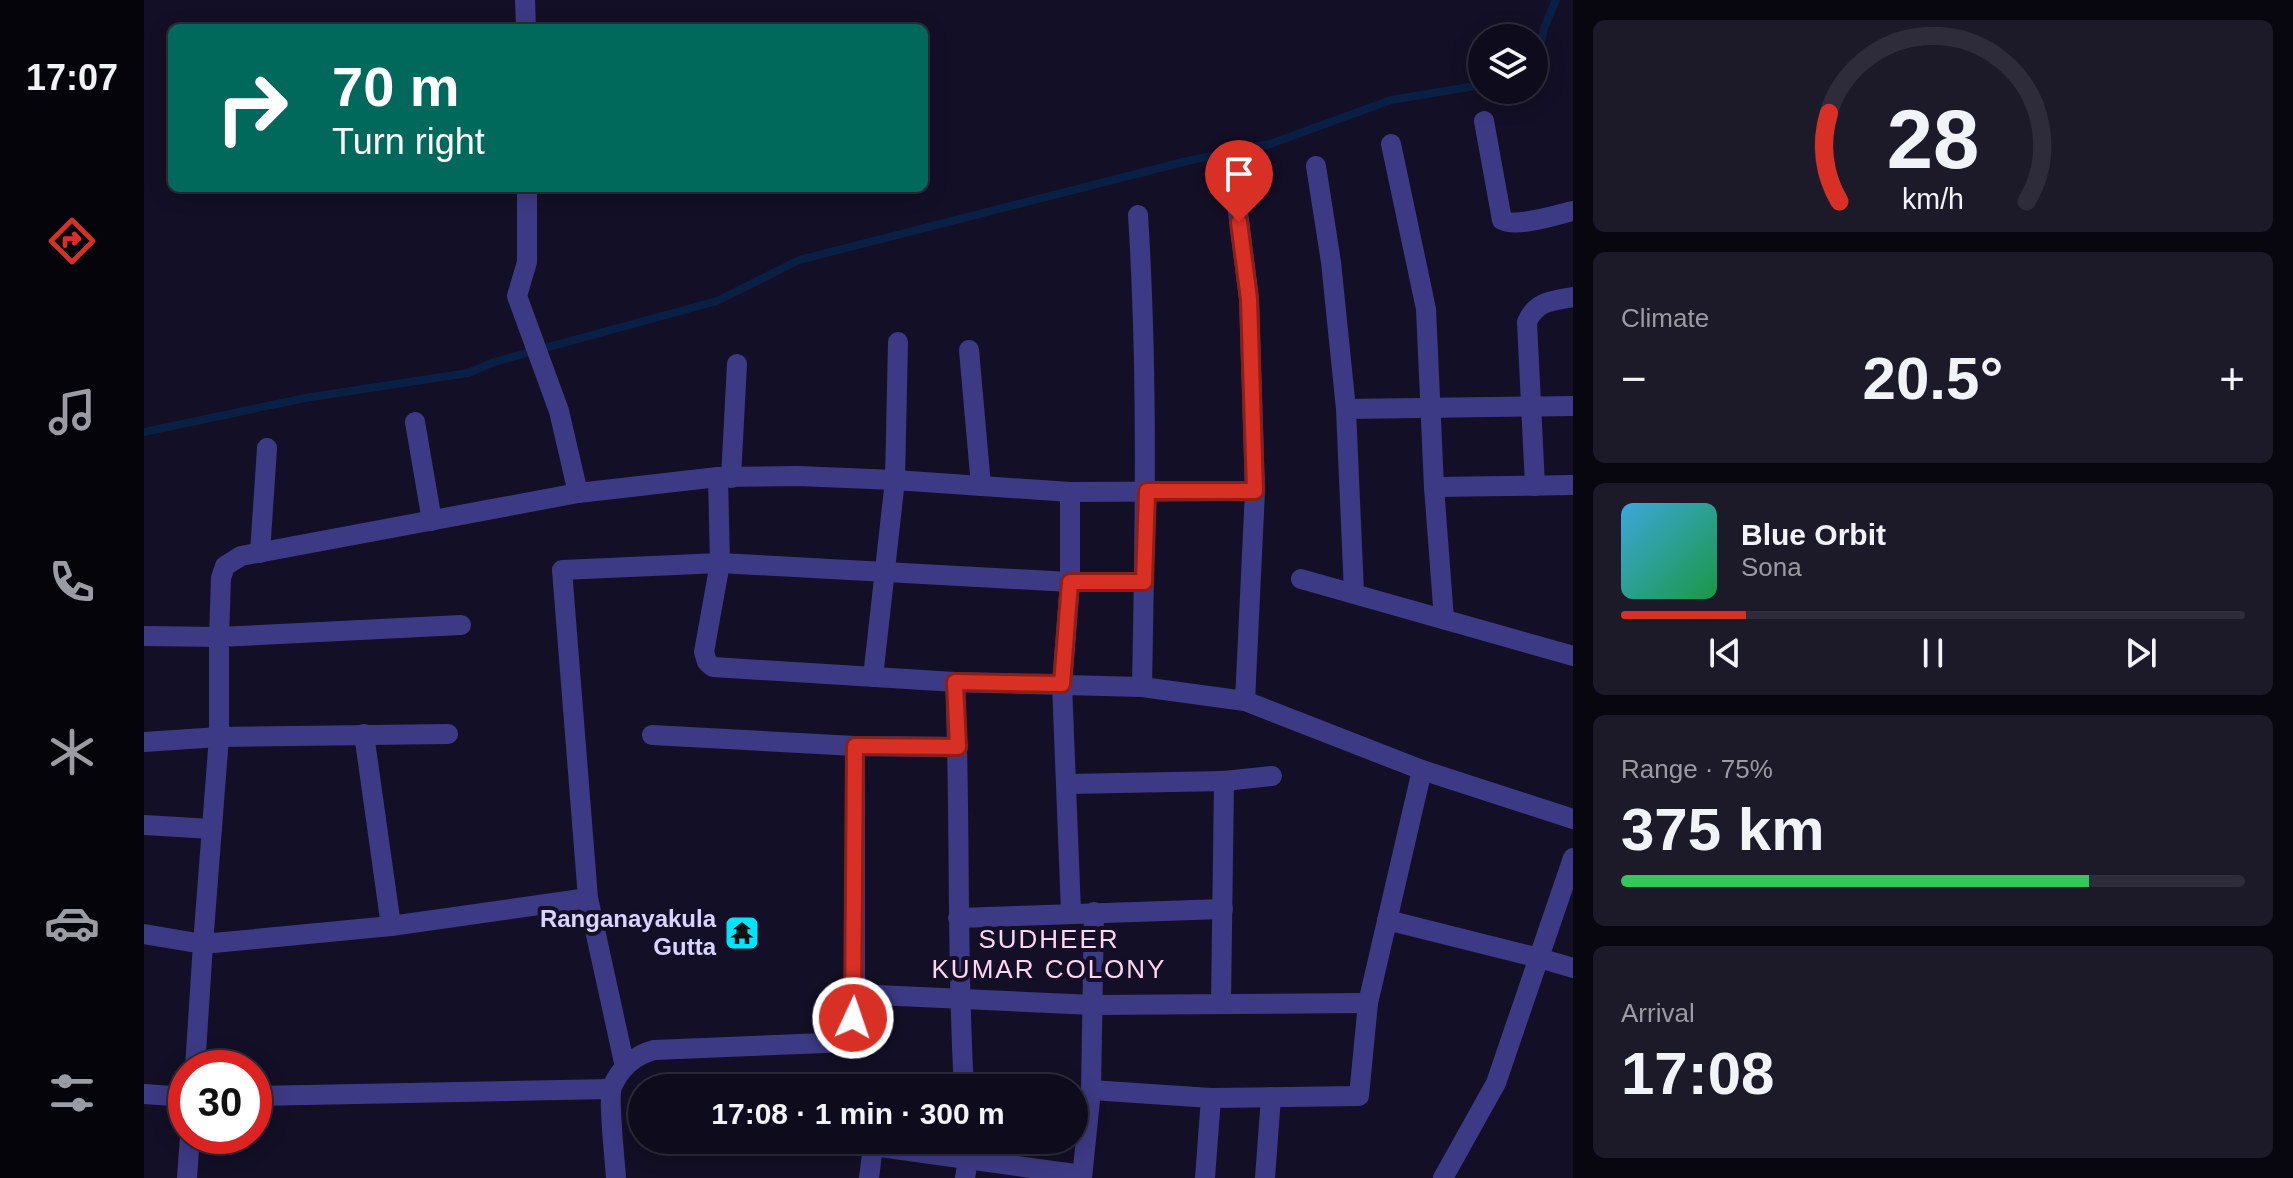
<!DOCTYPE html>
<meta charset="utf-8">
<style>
body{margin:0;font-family:Helvetica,sans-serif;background:#1c1929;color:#f1f3f6;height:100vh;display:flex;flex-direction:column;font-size:30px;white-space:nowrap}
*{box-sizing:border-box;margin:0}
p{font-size:26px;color:#9b9ba3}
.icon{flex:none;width:44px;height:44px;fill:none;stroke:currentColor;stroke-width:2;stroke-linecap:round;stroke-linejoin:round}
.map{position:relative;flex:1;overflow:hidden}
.drawer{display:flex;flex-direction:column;gap:20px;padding:20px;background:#08060f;width:720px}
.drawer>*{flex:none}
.hud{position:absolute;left:24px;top:24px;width:760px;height:168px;border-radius:12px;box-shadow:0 4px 20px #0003,0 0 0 2px #2e2b3b;background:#00695c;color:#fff;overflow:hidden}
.tools{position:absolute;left:1324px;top:24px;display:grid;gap:16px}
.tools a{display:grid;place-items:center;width:80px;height:80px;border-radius:50%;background:#0e0b1c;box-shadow:0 4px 20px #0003,0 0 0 2px #2e2b3b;font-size:40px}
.speed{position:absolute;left:24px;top:1050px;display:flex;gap:16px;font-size:40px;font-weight:700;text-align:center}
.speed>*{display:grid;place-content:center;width:104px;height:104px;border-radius:50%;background:#0e0b1c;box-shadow:0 4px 20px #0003,0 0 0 2px #2e2b3b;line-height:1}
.speed .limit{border:12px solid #d22;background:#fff;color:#111}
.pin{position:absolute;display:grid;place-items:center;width:68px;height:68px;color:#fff;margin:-82px -34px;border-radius:50% 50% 50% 0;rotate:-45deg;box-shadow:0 0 8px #0007}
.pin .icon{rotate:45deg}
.me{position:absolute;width:88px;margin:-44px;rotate:3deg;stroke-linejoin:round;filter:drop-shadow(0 0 6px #0008)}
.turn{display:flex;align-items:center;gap:28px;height:168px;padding:0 32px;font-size:36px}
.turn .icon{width:104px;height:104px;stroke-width:2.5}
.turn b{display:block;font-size:56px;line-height:68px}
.big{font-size:60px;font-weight:700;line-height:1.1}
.drawer .widget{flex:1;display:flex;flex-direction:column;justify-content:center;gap:12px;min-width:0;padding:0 28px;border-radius:12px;background:#1c1929}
.drawer .dial{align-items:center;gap:0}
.dial svg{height:208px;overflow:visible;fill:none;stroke:#2e2b3b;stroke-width:7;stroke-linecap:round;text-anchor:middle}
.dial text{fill:#f1f3f6;stroke:none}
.song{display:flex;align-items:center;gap:24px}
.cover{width:96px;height:96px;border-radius:12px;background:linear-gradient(135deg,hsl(200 70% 55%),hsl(140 70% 35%))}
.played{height:8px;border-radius:4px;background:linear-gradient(90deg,#d93025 20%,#2e2b3b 20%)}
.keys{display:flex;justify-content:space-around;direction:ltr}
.heat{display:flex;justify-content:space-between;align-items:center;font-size:44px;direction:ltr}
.charge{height:12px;border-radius:6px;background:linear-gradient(90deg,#34c759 75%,#2e2b3b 0)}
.trip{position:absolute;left:484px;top:1074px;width:460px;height:80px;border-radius:40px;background:#0e0b1c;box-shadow:0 4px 20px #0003,0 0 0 2px #2e2b3b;font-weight:700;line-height:80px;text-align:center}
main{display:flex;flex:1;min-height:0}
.tabs{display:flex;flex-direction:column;width:144px;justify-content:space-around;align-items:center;background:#06040b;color:#9b9ba3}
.tabs .icon{width:56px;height:56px}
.tabs .selected{color:#d93025}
.tabs b{font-size:36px;color:#f1f3f6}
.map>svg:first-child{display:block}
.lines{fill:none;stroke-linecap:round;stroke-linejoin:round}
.stream{stroke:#0a1f44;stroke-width:8}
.street{stroke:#3d3a85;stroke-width:20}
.route-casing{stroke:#8d1f18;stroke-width:20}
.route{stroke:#d93025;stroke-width:14}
.labels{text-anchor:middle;stroke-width:8;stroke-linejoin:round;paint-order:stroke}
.poi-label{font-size:24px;font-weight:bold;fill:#d9d4ff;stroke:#130f26;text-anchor:end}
.neighbourhood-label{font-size:26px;letter-spacing:2px;fill:#ffd6f0;stroke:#130f26}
</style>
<main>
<nav class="tabs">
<b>17:07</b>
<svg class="icon selected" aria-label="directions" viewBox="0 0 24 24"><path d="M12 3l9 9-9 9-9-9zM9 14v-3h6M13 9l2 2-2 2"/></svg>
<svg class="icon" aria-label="music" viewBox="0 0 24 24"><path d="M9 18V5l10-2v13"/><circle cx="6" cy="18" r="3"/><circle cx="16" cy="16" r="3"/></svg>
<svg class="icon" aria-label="phone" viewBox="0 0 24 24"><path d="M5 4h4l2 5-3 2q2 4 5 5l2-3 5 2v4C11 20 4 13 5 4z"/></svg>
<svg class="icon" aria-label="climate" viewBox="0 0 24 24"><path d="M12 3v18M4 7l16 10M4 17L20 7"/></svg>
<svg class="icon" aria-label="car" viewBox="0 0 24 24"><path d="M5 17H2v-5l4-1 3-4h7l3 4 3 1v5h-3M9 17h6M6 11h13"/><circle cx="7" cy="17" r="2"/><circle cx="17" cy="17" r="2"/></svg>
<svg class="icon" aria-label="filters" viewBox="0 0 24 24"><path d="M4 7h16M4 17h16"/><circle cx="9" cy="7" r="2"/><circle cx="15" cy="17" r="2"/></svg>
</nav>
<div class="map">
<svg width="1429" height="1178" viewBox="0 0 1429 1178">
<rect width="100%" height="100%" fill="#130f26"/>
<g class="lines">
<!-- stream -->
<g class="stream">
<path d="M1390 65 1393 61 1400 28 1412 0"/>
<path d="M0 432 161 398 324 373 350 362 573 301 655 260 1043 161 1126 144 1247 100 1338 85"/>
</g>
<!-- street -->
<g class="street">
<path d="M381 0 382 28"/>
<path d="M1340 121 1358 220C1373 228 1411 215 1429 211"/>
<path d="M1247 144 1282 309 1290 487 1300 619"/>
<path d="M1172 166 1187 262 1202 409"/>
<path d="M383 188V262L373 296 415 411 434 493 574 477 654 476 751 480 754 342"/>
<path d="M1092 196 1105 299 1111 491 1101 701"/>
<path d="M994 215C1004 373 1001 529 998 687"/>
<path d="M825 350 837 486"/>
<path d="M271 422 288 521"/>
<path d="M574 477 576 563 560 652 563 662 569 667 811 682 998 687 1101 701 1278 770 1429 819"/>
<path d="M587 478 593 364"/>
<path d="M1391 486 1383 322C1392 301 1408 301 1429 297"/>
<path d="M1290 487 1429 485"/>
<path d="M926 492V582L918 684 927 912"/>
<path d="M116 553 123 448"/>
<path d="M1157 579 1429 656"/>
<path d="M1210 593 1202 409 1429 406"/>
<path d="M317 625 75 637V737L59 944 247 926 444 898"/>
<path d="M0 636 75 637 77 578 81 566 97 556 434 493"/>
<path d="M729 677 751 480 926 492 1111 491"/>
<path d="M811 682C817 817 812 953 820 1088"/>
<path d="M220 734 247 926"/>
<path d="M508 735 711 746 814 747"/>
<path d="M0 742 75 737 304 734"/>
<path d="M711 746V994L949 1005 1224 1003"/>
<path d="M1080 781 1128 776"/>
<path d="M924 784 1080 781 1077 1002"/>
<path d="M0 825 68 829"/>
<path d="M814 918 1079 909"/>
<path d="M1243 920 1395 958 1429 968"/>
<path d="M0 934 59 944 51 1068"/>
<path d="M481 1067 444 898 418 570 576 563 926 582H1000"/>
<path d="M947 1090 1067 1098 1215 1096 1224 1003 1278 770"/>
<path d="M0 1094 42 1097"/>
<path d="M110 1096 467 1089"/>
<path d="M43 1178 46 1136"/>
<path d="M472 1178C471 1161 464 1099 468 1087 476 1068 491 1055 510 1050L707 1042 711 994"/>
<path d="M725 1178 729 1146 938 1175"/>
<path d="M821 1178 824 1160 823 1140"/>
<path d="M938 1178 947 1090 950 912"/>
<path d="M1061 1178 1067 1098"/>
<path d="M1121 1178 1127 1097"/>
<path d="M1299 1178 1352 1083 1429 858"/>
</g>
</g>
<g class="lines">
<defs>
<path id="route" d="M709 1018 711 746 814 747 811 682 918 684 926 582H1000L1003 491H1111L1105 299 1095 222"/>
</defs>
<!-- route casing -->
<use href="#route" class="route-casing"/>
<!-- route -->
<use href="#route" class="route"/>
</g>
<!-- icons -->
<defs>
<symbol id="temple-square" viewBox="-11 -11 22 22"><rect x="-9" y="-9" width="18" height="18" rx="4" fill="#00e5ff" stroke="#130f26"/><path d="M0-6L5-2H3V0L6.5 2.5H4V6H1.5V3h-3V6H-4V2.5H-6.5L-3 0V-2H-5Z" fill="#111"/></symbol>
</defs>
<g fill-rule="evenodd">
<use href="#temple-square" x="578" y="913" width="40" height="40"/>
</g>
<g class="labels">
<!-- poi labels -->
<g class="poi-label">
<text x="572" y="927">Ranganayakula<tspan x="572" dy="28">Gutta</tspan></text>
</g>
<!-- neighbourhood labels -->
<g class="neighbourhood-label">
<text x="905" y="948">SUDHEER<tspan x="905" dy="30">KUMAR COLONY</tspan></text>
</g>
</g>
</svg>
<div class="tools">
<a><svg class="icon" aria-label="layers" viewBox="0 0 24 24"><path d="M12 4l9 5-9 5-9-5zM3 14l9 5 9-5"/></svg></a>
</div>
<div class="speed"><div class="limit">30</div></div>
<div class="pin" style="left:1095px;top:222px;background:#d93025"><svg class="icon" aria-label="arrive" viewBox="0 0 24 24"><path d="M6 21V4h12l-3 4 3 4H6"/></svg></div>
<svg class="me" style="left:709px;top:1018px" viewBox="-20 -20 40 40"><circle r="17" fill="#d93025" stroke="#fff" stroke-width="3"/><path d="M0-11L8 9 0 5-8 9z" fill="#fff"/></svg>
<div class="trip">17:08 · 1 min · 300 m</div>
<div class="hud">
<div class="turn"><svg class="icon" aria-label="right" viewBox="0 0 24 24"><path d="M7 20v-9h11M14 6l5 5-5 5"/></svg><div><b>70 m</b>Turn right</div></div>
</div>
</div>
<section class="drawer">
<div class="widget dial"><svg viewBox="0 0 100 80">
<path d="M14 69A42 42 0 1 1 86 69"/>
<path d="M14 69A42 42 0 0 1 10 35" stroke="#d93025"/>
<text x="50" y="56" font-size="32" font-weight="700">28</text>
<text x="50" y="72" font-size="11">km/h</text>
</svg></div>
<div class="widget"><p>Climate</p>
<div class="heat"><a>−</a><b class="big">20.5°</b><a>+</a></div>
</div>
<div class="widget">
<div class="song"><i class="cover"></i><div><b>Blue Orbit</b><p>Sona</p></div></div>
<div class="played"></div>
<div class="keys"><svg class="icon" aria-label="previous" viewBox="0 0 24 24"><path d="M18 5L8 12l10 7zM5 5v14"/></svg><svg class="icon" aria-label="pause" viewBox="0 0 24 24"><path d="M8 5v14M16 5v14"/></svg><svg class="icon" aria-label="next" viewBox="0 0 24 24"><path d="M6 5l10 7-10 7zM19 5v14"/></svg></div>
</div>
<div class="widget"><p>Range · 75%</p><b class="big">375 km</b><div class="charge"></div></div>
<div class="widget"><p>Arrival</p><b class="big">17:08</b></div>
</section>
</main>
